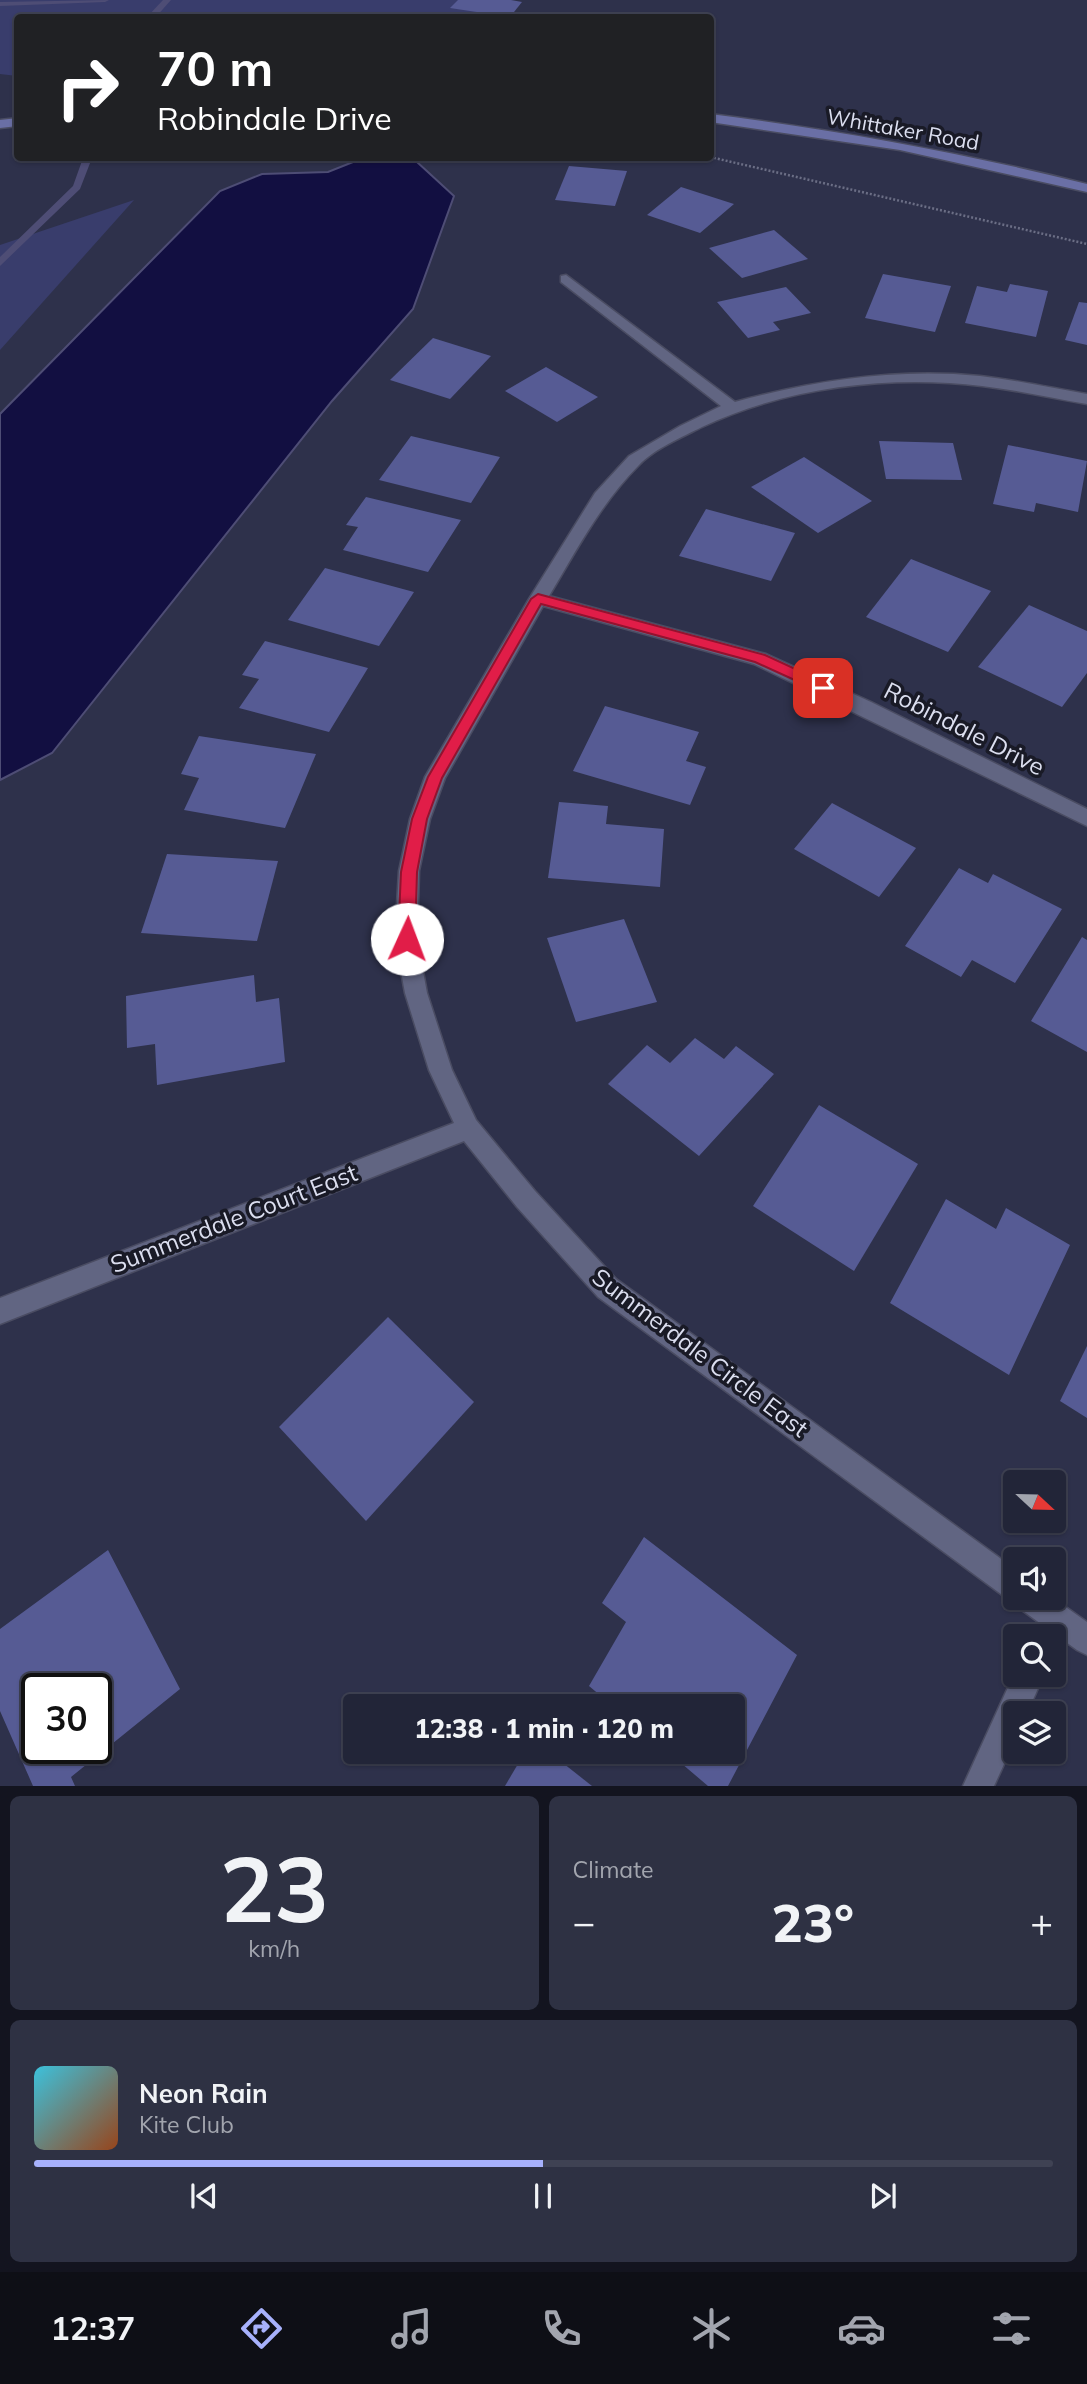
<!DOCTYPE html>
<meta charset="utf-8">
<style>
body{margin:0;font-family:Mulish,sans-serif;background:#2e3143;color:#f1f3f6;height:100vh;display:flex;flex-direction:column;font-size:26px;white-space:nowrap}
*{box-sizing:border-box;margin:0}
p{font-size:23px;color:#a2a5ae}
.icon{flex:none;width:38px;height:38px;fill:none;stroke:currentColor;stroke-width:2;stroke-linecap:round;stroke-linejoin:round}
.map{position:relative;height:1786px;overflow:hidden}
.sheet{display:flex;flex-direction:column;gap:10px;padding:10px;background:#13141f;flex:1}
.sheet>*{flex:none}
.top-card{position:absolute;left:14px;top:14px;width:700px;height:147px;border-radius:7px;box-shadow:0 2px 5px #0004,0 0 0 2px #3f4253;background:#202124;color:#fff;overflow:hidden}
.needle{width:46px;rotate:112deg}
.controls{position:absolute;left:1003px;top:1470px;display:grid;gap:14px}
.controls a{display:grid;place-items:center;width:63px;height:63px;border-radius:7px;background:#222538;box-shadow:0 2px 5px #0004,0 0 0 2px #3f4253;font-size:35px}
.speed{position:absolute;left:21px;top:1673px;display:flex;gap:14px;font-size:35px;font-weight:700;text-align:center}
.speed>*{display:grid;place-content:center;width:91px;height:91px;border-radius:50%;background:#222538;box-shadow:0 2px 5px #0004,0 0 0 2px #3f4253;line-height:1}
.speed .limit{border:4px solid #111;border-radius:10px;background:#fff;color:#111}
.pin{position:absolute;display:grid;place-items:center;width:60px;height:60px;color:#fff;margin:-30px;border-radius:14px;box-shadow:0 4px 10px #0006}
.me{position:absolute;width:77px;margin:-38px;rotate:2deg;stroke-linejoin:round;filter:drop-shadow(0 0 5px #0008)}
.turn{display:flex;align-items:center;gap:24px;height:147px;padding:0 28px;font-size:32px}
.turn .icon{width:91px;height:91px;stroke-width:2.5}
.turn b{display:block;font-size:49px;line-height:60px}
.big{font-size:52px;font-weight:800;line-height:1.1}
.sheet .widget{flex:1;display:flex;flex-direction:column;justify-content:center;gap:10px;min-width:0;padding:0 24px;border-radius:10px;background:#2e3143}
.sheet .dial{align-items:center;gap:0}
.dial b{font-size:91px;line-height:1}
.song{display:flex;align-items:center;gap:21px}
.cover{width:84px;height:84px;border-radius:10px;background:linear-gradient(135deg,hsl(190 70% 55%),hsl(20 70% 35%))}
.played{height:7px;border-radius:4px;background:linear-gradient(90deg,#a7b1fc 50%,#3f4253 50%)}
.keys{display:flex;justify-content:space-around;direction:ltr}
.heat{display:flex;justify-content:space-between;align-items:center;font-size:38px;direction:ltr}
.sheet .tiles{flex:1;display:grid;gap:10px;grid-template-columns:1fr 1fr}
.widget:last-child{grid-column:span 2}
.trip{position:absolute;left:343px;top:1694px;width:402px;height:70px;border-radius:7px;background:#222538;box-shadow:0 2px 5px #0004,0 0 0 2px #3f4253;font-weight:800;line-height:70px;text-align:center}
.dock{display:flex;height:112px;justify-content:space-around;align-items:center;background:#0e0f16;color:#a2a5ae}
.dock .icon{width:49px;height:49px}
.dock .on{color:#a7b1fc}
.dock b{font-size:32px;color:#f1f3f6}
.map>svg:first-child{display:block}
.green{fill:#393d6c}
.water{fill:#120f41;stroke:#4e4d75;stroke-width:2}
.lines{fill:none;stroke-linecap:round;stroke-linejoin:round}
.stream{fill:#4e4d75;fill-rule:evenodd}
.building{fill:#565b94;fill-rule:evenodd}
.minor-casing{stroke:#4a4c62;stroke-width:3}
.secondary-casing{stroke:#4a4c62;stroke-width:3}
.path{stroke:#6b6e85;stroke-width:2.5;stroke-dasharray:2 2;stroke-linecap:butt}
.minor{fill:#616582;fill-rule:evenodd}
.secondary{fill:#6a6fa5;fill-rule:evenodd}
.route{fill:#e11d48;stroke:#92132f;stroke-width:2}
.labels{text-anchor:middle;stroke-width:7;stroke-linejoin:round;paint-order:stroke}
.far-street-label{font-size:21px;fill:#dbdeef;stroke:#191a26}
.street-label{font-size:24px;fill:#dbdeef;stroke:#191a26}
</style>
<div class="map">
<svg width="1087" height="1786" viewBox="0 0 1087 1786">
<rect width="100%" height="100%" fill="#2e314b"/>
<!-- green -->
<g class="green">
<path d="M0 0H504L484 18H18L17 76 0 74Z"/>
<path d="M134 200 0 350V245Z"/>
</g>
<!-- water -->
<path class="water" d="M363 158 417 162 454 196 413 309 332 401 52 753 0 780V414L220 191 262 174 328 172Z"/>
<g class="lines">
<!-- stream -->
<g class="stream">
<path d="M109 0 105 2 0 6V2Z"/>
<path d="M163 0H171L155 18H146Z"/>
<path d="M83 158H92L80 189 0 266V257L73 186Z"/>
</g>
</g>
<!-- building -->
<g class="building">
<path d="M458 0H511L522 2 510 17 450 8Z"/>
<path d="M569 166 627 171 615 206 555 200Z"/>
<path d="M681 187 734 204 700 233 647 215Z"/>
<path d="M774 230 808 259 742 278 709 248Z"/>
<path d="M883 274 951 286 935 332 865 318Z"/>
<path d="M1010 284 1048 291 1036 337 965 323 977 286 1007 292Z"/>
<path d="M786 287 811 313 773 322 780 330 748 338 717 302Z"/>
<path d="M1079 302 1087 303V345L1065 340Z"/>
<path d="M433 338 491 356 450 399 390 380Z"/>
<path d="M546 367 598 397 557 422 505 391Z"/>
<path d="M411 436 500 457 471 503 379 480Z"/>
<path d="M879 441 953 443 962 480 886 479Z"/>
<path d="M1008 445 1087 461 1078 512 1036 503 1034 512 993 504Z"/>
<path d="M804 457 872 501 818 533 751 487Z"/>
<path d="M366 497 461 520 428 572 343 550 358 527 346 525Z"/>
<path d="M706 509 795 533 771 581 679 556Z"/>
<path d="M911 559 991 591 948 652 866 617Z"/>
<path d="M325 568 414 592 379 646 288 620Z"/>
<path d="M1029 605 1087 631V673L1062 707 978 667Z"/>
<path d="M265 641 368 668 329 732 239 708 259 679 242 675Z"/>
<path d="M605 706 699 732 686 761 706 767 690 805 573 771Z"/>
<path d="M199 736 316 754 285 828 184 810 199 778 181 774Z"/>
<path d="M559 802 608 806 606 824 664 829 660 887 548 878Z"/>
<path d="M832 803 916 848 879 897 794 849Z"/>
<path d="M167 854 278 861 257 941 141 933Z"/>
<path d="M959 868 988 883 993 874 1062 909 1015 983 972 960 961 977 905 946Z"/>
<path d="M624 919 657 1002 576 1022 547 938Z"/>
<path d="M1082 937 1087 940V1052L1031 1021Z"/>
<path d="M254 975 256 1002 279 998 285 1062 157 1085 155 1044 127 1048 126 996Z"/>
<path d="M695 1038 724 1059 736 1046 774 1074 699 1156 608 1084 647 1045 670 1063Z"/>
<path d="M819 1105 918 1164 854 1271 753 1206Z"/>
<path d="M946 1199 996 1229 1006 1208 1070 1245 1009 1375 890 1303Z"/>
<path d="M388 1317 474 1402 366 1521 279 1427Z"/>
<path d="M1087 1346V1418L1060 1401Z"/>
<path d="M644 1537 797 1655 728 1786H708L668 1752H733V1706H613L589 1686 626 1622 602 1603Z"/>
<path d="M108 1550 180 1689 71 1777 75 1786H33L0 1711V1629ZM37 1689H96V1748H37Z"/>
<path d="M525 1752H549L592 1786H505Z"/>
</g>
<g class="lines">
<defs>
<g id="minor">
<path d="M566 275 735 402C816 380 897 368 980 376 1016 380 1052 388 1087 394V404C1052 398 1017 390 982 386 890 375 786 387 702 427 682 437 654 449 639 465 601 503 576 551 549 596L766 654 871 702 1087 809V826L754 664 543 606 445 778 430 819 419 871 417 939 427 993 452 1070 476 1120 535 1191 616 1279 1015 1569V1598H1053L1087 1622V1655L1077 1650 1019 1608 1016 1601 1005 1597 598 1297 517 1207 464 1141 0 1324V1298L454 1123 429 1070 405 993 395 939 399 871 410 819 425 777 529 599 595 493 629 456 680 426 721 406 561 282V276Z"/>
<path d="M1015 1672V1675H1044L1027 1713H1015V1740L994 1786H963Z"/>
</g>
<g id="secondary">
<path d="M710 114C838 130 963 153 1087 184V192L900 150 710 122Z"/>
<path d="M18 118V126L0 128V120Z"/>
</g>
</defs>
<!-- minor casing -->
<use href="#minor" class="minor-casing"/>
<!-- secondary casing -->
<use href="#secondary" class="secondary-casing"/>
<!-- path -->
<path class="path" d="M710 157 1087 244"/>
<!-- minor -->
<use href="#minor" class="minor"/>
<!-- secondary -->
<use href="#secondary" class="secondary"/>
</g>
<!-- route -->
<path class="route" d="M538 594 765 655 828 684 830 688 823 693 755 662 541 604 442 778 427 819 417 872 415 939 412 944H401L398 939 401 872 412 819 428 777 531 599Z"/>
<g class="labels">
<!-- far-street labels -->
<g class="far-street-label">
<text transform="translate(903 130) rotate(10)" y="7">Whittaker Road</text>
</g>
<!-- street labels -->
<g class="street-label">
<text transform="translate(964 729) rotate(27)" y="8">Robindale Drive</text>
<text transform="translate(234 1219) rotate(-21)" y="8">Summerdale Court East</text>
<text transform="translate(700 1353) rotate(37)" y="8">Summerdale Circle East</text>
</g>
</g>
</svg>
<div class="controls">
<a><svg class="needle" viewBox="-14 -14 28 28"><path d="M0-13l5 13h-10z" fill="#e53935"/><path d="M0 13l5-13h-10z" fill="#a2a5ae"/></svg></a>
<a><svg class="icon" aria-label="sound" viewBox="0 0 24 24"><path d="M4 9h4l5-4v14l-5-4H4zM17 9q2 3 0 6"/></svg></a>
<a><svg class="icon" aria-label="search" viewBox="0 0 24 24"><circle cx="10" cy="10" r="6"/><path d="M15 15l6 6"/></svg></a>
<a><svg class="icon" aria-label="layers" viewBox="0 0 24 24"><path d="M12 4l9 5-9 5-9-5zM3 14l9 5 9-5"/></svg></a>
</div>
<div class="speed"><div class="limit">30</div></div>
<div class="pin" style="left:823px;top:688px;background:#d93025"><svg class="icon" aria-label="arrive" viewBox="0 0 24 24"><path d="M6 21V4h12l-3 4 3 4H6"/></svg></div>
<svg class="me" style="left:407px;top:939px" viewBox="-20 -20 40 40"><circle r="19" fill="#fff"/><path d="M0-13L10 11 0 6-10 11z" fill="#e11d48"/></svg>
<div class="trip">12:38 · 1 min · 120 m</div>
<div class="top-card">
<div class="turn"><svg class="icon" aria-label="right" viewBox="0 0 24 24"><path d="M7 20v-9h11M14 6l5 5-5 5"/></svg><div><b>70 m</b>Robindale Drive</div></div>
</div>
</div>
<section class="sheet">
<div class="tiles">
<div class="widget dial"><b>23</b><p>km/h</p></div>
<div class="widget"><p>Climate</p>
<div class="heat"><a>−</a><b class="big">23°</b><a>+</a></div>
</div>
<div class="widget">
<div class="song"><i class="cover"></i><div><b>Neon Rain</b><p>Kite Club</p></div></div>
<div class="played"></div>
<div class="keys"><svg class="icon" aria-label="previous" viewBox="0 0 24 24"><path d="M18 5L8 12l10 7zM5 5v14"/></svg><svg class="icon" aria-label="pause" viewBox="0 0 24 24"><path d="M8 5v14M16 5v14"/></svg><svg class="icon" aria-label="next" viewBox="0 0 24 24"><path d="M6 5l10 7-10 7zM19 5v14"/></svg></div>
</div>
</div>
</section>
<nav class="dock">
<b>12:37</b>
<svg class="icon on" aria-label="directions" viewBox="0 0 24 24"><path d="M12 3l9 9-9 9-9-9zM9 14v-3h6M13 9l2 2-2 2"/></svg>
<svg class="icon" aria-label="music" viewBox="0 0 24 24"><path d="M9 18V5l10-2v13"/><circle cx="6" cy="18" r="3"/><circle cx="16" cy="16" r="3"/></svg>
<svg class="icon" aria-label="phone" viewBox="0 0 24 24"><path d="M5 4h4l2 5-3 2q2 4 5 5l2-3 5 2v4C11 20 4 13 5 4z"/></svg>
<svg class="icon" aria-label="climate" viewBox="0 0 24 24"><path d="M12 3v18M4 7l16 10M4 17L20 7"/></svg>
<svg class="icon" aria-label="car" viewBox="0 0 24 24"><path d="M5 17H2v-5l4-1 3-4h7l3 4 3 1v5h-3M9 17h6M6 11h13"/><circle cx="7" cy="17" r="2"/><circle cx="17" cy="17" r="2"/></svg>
<svg class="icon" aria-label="filters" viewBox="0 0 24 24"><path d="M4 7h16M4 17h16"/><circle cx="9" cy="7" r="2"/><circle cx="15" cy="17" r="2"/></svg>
</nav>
